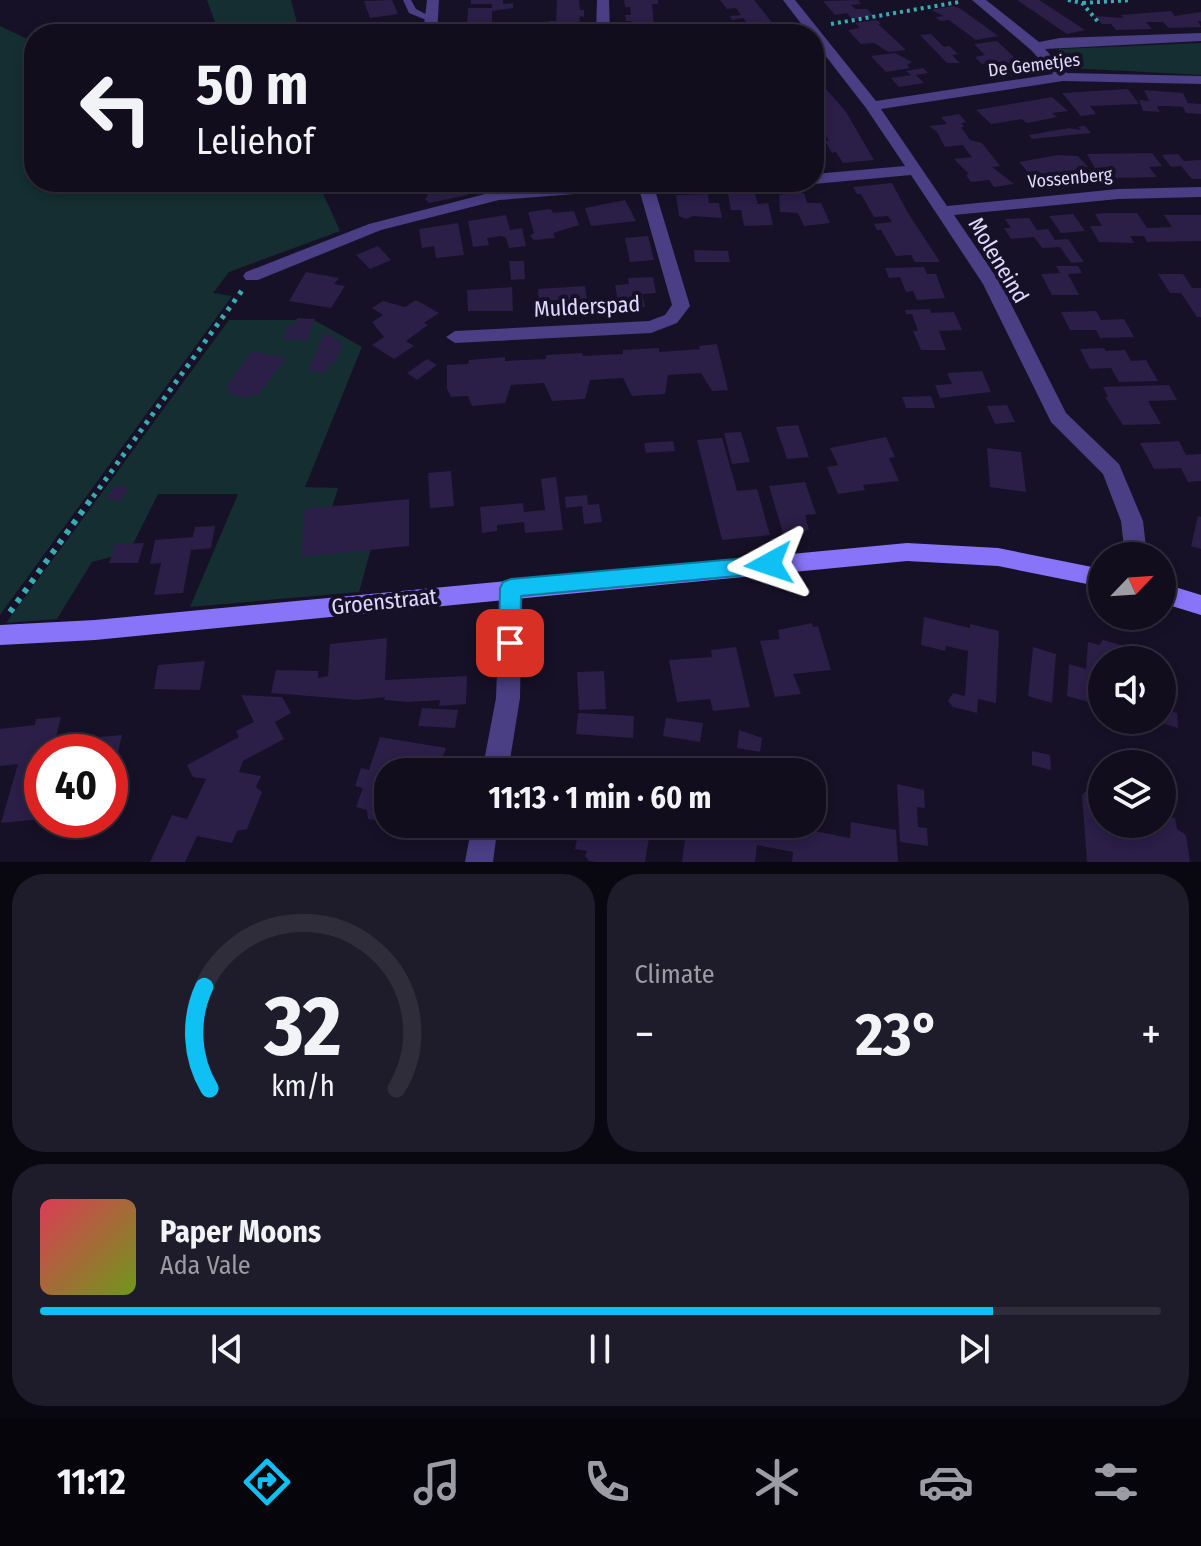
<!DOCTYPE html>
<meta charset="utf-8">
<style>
body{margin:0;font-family:"Fira Sans Condensed",sans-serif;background:#1e1b2a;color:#f1f3f6;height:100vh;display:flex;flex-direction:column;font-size:30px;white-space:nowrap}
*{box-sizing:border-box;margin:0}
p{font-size:26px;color:#9c9ca4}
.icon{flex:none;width:44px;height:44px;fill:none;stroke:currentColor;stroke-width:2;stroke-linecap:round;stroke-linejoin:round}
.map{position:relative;height:862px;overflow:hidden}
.drawer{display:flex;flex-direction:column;gap:12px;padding:12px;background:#090710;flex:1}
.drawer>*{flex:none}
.hud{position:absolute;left:24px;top:24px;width:800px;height:168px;border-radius:32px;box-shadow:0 4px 12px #0003,0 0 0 2px #302d3b;background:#110d1d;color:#f1f3f6;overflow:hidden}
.needle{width:52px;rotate:65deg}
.tools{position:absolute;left:1088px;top:542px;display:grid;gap:16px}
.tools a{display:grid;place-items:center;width:88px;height:88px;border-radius:50%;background:#110d1d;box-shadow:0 4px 12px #0003,0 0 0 2px #302d3b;font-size:40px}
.speed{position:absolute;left:24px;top:734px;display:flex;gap:16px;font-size:40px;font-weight:700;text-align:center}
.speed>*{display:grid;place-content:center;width:104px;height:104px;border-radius:50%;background:#110d1d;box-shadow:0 4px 12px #0003,0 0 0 2px #302d3b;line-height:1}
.speed .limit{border:12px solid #d22;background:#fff;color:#111}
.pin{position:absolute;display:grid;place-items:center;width:68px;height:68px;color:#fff;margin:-34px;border-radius:16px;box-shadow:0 4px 12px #0006}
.me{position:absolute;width:88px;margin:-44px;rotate:265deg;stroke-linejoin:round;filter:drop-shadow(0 0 6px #0008)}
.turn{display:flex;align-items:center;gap:28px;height:168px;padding:0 40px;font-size:36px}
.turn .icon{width:104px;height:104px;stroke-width:2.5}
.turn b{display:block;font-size:56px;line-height:68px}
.big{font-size:60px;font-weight:700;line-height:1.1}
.drawer .card{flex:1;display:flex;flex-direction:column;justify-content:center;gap:12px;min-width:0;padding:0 28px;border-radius:32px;background:#1e1b2a}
.drawer .dial{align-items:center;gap:0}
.dial svg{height:208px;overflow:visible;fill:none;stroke:#302d3b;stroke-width:7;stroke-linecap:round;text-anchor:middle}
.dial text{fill:#f1f3f6;stroke:none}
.song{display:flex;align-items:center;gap:24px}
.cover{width:96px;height:96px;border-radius:12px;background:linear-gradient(135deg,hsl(350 70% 55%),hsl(80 70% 35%))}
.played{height:8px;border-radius:4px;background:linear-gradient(90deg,#0ec0f4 85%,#302d3b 85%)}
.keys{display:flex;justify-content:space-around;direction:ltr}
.heat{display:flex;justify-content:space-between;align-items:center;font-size:44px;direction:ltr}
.drawer .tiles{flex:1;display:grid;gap:12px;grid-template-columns:1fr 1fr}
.card:last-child{grid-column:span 2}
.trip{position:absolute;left:374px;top:758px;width:452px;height:80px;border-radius:32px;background:#110d1d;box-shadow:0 4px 12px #0003,0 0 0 2px #302d3b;font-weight:700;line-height:80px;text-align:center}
.dock{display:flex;height:128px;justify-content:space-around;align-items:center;background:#07050c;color:#9c9ca4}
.dock .icon{width:56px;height:56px}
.dock .selected{color:#0ec0f4}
.dock b{font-size:36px;color:#f1f3f6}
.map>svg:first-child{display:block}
.green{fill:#142e31}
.building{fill:#2b1e47}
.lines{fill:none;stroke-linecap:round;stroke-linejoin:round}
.path-far2{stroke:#36acb4;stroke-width:4;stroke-dasharray:3 4;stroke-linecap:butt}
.path-far1{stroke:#36acb4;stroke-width:5;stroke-dasharray:4 6;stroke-linecap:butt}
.path{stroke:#36acb4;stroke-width:6;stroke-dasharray:5 7;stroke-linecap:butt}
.lane{fill:#4a3e84;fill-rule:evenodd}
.street{fill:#4a3e84;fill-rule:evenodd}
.secondary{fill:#8874f9;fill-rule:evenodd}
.route{fill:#0ec0f4;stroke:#097d9f;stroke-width:2}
.labels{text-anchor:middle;stroke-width:8;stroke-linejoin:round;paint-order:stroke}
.far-street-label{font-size:18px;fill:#e1d9fd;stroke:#171127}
.street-label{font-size:22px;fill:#e1d9fd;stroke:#171127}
</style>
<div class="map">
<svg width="1201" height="862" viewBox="0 0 1201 862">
<rect width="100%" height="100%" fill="#171127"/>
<!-- green -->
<g class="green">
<path d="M207 0H291L300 34H175L216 25Z"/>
<path d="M0 26 34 42V182H318L340 231 229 272 213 293 232 296 0 615Z"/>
<path d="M1201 43V75L1069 68 1062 66 1055 55 1059 49Z"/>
<path d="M229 320H314L362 347 305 487 338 488 328 521 373 542 359 592 190 607 238 494H158L129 552 92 562 57 619 6 623Z"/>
</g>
<!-- building -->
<g class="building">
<path d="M392 0 398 14 370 18 364 1Z"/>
<path d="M471 0H503V4L513 3V8L492 11V22L513 25V30H479V26H467L468 8H492V4H471Z"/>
<path d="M557 0H579L580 10H584V17L580 16 579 25H584L585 33 549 28V21H556Z"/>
<path d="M624 0H658V4H652L654 26 656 29 667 28 671 34H638L631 21H626L625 15H631L630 7H625Z"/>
<path d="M720 0H754L775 26 752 29 743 18 732 20 730 16 741 15 736 8 727 9Z"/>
<path d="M858 0 861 4 851 5 855 9H867L874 16 852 19 847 13 835 15 823 1Z"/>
<path d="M1017 0H1039L1085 30 1067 34Z"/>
<path d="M953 6 961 9 998 36 976 40 949 20 941 21 935 17 944 16 931 10Z"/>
<path d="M1171 11 1175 16 1201 12V21H1198L1201 27 1169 28 1163 22H1146L1152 29 1116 30 1111 24H1102L1095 16 1124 18 1121 15Z"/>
<path d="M877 20 881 24H878L906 50 889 52 874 43 861 44 848 30 860 28 855 23Z"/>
<path d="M390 24 389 29 409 28V34L366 33 368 25Z"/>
<path d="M931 34 944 47 949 46 958 54 952 55 960 63H947L920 35Z"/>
<path d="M997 41 1013 56 1029 72 995 79 991 76 995 75 987 68 997 67 992 63 982 64 975 57 985 55 974 44Z"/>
<path d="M895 53 912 62 907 65 910 68 886 72 871 56Z"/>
<path d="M923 68 928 73 916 75 924 83 899 87 891 78 911 75 906 71Z"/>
<path d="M814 75 846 112 874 160 843 163 836 152 832 153 825 141H829L818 121 814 122Z"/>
<path d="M1128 89 1139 104 1090 106 1096 114 1081 116 1062 93Z"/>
<path d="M1144 90 1183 93 1188 103 1201 104V114L1186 113 1183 107 1170 106H1157L1160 112 1143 111 1139 100 1149 101Z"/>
<path d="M1052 97 1068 111 1052 113 1057 117 1027 123 1022 119 991 124 976 110Z"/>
<path d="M959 114 966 122 961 123 964 127H961L965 133 970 140 982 143 1000 166 992 167 1014 184 994 187 989 180 971 182 966 175 969 174 954 159 972 157 967 151 963 145 945 147 937 132 929 126 947 124 941 117Z"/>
<path d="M1085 126 1091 133 1032 139 1029 135 1069 128 1081 130 1078 127Z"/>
<path d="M1152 153 1162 166 1149 167 1157 177 1116 178 1109 167 1095 168 1087 154Z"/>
<path d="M1178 154 1184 161 1201 160V179H1192L1181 166 1171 167 1162 155Z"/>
<path d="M1058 155 1078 156 1088 167 1077 168 1087 179 1048 183 1039 172 1029 173 1019 162Z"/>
<path d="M423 182H459L468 195 429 203 425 199 429 193Z"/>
<path d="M892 183 908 213 940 262H915L911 255 896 256 881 230H877L874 224 892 222 888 216 874 217 861 194H857L853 187Z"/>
<path d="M790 193H804L807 203H821L830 223 804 226 798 213 780 212 779 195Z"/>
<path d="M708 194 709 203H719L722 218 693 216 686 219 679 216 676 195Z"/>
<path d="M728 194H755L758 204 768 203 773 225 744 226 741 210H731Z"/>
<path d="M625 200 636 221 591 226 585 208Z"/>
<path d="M551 209 553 213 574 211 579 225 553 233 555 238 534 240 530 236 534 233 528 212Z"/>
<path d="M1108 213H1137L1147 228 1172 227 1164 215H1201V241L1147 242 1144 236H1130L1134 243 1099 242 1090 226H1102L1095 214Z"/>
<path d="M1073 214 1085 231 1061 233 1049 216Z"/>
<path d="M506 215 510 230 522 228 526 246 509 248 506 238 502 236 487 238 489 245 473 247 468 221Z"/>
<path d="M1029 218 1037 230 1048 229 1055 240 1068 239 1084 262 1071 263 1060 247 1042 248 1034 237 1011 239 1004 228H1011L1005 219Z"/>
<path d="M458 223 464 255 436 258 434 246 422 248 419 229Z"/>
<path d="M648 236 654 260 630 262 625 238Z"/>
<path d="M378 246 391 260 370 269 356 255Z"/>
<path d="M694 250 728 251 730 262H695Z"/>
<path d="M509 261H524L525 279 511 280Z"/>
<path d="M1056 266H1078L1082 273 1068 274 1079 295H1052L1041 274 1060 273Z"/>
<path d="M924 267 927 274H936L945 298 917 300 913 291 906 292 900 277 889 278 885 268Z"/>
<path d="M306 272 339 278 334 284 345 286 331 308 289 301Z"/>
<path d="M1158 274H1183L1192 288H1201V317H1197L1181 293H1170Z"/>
<path d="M653 277 656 293 642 294 645 307H619L615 285 629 284 628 278Z"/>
<path d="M585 286 588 309 539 311 538 289Z"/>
<path d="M512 287 513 311H468L467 290Z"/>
<path d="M416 300 439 313 424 323 428 325 406 341 414 346 394 359 372 345 384 337 372 322 383 315 372 308 383 301 405 307Z"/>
<path d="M930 309 931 313 954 312 962 330 939 331 946 350H921L913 331H918L912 314H906L905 310Z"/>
<path d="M1096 311 1101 320 1124 319 1134 337 1100 338 1096 330H1070L1061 312Z"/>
<path d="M297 318 315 319 307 341 282 339 289 326H294Z"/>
<path d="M325 332 343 344 334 364H329L325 373 308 371Z"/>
<path d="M717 344 728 390 712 391 701 373 668 375 665 394 632 396 623 378 606 379 590 380 585 399 552 401 544 383 527 384 511 385 505 403 472 406 468 396 451 397 447 389V365L468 364 469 360 505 357V361L546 359V355L582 353 583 356 623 354V350L659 348V352L700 349 699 346Z"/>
<path d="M1104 348 1106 351 1125 350 1131 361 1146 360 1158 381 1119 382 1111 368 1090 369 1080 349Z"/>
<path d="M252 351 286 358 258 395 251 394 248 398 229 394 232 390 225 389Z"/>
<path d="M427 359 437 365 417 380 407 373Z"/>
<path d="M982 371 991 392 940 398 935 385 952 384 947 373Z"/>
<path d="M1169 385 1177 400 1148 401 1161 424 1123 425 1105 397H1108L1103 387Z"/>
<path d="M931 396 935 408H906L902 397Z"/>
<path d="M1007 405 1015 422 995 424 987 406Z"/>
<path d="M798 425 809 457 787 459 776 427Z"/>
<path d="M741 432 750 462 732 464 724 433Z"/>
<path d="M886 437 895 457 889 458 899 481 863 485 865 490 838 494 827 467 838 465 830 448Z"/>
<path d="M722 438 737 491 757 489 770 535 722 540 697 440Z"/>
<path d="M673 441 675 451 646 453 644 443Z"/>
<path d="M1179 441 1186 455 1201 454V481L1188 482 1181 468 1154 469 1140 443Z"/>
<path d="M987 448 1021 452 1026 492 990 487Z"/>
<path d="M451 471 454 506 430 508 428 473Z"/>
<path d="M556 477 563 530 525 533 524 522 497 525V531L482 533 480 507 523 503 524 512 545 510 541 479Z"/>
<path d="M805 482 816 514 805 515 809 530 783 533 769 486Z"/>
<path d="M116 485 129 489 120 501 106 498Z"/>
<path d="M587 495 588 505 599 504 602 522 584 524 582 506 566 508 565 497Z"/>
<path d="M409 499V546L301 557 305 509Z"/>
<path d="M1198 516 1201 517V549L1191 546Z"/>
<path d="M215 526 211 548 191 550 183 593 154 595 161 563 150 564 155 540 193 537 195 527Z"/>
<path d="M144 543 138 563H109L115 544Z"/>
<path d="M924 617 970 628V624L999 631 996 703 978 699 977 713 953 707 948 701 953 693 965 696 968 651 946 646 945 651 921 645Z"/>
<path d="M812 623 813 627 818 626 831 670 793 674 801 694 775 697 760 641 780 639 778 630Z"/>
<path d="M387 638 385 680 467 676 466 704 439 706 440 700 408 702 384 700 385 697 358 700 271 693 276 670 318 671V678L328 676 330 644Z"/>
<path d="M1103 640 1139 650 1142 657 1149 660H1102L1099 705 1067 696 1069 664 1086 669 1088 642 1099 645Z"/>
<path d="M736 647 750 707 713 711 710 699 677 702 669 660 712 657 711 650Z"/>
<path d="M1033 647 1056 654 1052 703 1028 696Z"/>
<path d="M205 661 200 690 154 689 158 665Z"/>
<path d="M604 671 606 709 579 710 577 672Z"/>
<path d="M241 695 282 697 291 713 275 722 284 739 243 761 239 772 261 776 256 787 262 792 247 829 237 831 232 843 197 836 185 862H150L172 815 187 819 206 779 193 777 187 765 239 737 236 731 254 722Z"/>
<path d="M422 708 458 710 455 728 418 726Z"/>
<path d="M1162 708 1177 713 1178 728 1154 721 1162 720Z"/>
<path d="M578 713 634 716 633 738 576 734Z"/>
<path d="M61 717 55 741 122 735 115 766H122L111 814 110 752H42V819L1 823 18 764 0 766V729L35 725 36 719Z"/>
<path d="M666 718 703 723 700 742 663 736Z"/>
<path d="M739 730 762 738 760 752 737 748Z"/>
<path d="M380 737 446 748 437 772H388V822L368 819 367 810 356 807 363 788 355 786 361 768 369 770Z"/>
<path d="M1032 751 1050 755 1051 770 1032 765Z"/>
<path d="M1099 783 1102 784V824H1162V815L1175 818 1177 829 1186 835 1190 862H1087L1082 795 1086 791 1099 795Z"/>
<path d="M897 784 924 790 925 808 917 807 918 827 927 828 928 846 900 842Z"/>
<path d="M851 822 896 830 898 862H792L793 852 757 845 755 862H682L686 832 651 826 645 862H595L589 861 585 856 587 851 575 849 579 828 570 827V824H809V830L850 838Z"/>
</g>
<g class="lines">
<!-- path-far2 -->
<g class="path-far2">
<path d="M1068 0 1082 3 1100 24"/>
<path d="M1083 3 1131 0"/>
<path d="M831 24 959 2"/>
<path d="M755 34 789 30"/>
</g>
<!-- path-far1 -->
<path class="path-far1" d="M93 497 243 289"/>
<!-- path -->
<path class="path" d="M10 612 94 495"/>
<!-- lane -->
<path class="lane" d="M403 0H411L416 9 435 19 431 22 409 13Z"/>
<!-- street -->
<g class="street">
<path d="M427 0H439L437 34H423Z"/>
<path d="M597 0H609L610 34H596Z"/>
<path d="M783 0H795L876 101 1053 74 1031 50 972 0H986L1039 42 1060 38 1201 33V41L1045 49 1067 73 1201 76V84L1063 81 881 109 947 206 1118 189 1201 187V197L1118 199 954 215 1001 284 1066 413 1119 464 1143 521 1147 556H1125L1121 521 1103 474 1051 422 983 284 911 175 814 184 808 182H814V174L905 166 866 108 814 41V34H809Z"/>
<path d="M604 182H672L670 185 654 187 690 306 677 323 651 333 455 343 446 337 455 331 649 321 665 315 672 305 639 189 499 200 381 230 258 280H246L243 276 246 272 369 224 493 192Z"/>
<path d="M511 579 519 581 522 588 520 698 508 772H482L496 698 500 588 503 581Z"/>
<path d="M472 824H498L493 862H465Z"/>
</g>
<!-- secondary -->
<g class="secondary">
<path d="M907 543 998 548 1102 569V587L998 566 907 561 95 640 0 645V625L95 620Z"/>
<path d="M1162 583 1201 595V615L1162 603Z"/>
</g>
</g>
<!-- route -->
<path class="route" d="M769 556 777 559 780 564 777 570 769 573 521 596 520 643 517 650 510 653 502 650 499 643 500 588 503 582 511 579Z"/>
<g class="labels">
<!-- far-street labels -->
<g class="far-street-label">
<text transform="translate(1034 65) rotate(-7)" y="6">De Gemetjes</text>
<text transform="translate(1070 178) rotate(-5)" y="6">Vossenberg</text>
</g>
<!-- street labels -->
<g class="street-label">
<text transform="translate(999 260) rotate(59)" y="8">Moleneind</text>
<text transform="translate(587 306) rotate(-3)" y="8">Mulderspad</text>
<text transform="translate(384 601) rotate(-6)" y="8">Groenstraat</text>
</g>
</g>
</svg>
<div class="tools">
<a><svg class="needle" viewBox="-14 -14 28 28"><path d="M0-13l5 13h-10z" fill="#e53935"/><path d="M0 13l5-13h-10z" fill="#9c9ca4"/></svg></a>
<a><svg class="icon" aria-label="sound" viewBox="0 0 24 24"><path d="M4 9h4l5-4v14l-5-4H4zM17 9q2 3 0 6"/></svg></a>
<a><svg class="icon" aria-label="layers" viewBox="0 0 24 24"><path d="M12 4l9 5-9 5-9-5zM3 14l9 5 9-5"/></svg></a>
</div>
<div class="speed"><div class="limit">40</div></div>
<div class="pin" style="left:510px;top:643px;background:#d93025"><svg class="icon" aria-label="arrive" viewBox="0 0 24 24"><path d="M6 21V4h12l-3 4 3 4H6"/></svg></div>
<svg class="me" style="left:769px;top:564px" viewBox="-20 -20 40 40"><path d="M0-17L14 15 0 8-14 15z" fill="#0ec0f4" stroke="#fff" stroke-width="4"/></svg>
<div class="trip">11:13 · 1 min · 60 m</div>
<div class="hud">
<div class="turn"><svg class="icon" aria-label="left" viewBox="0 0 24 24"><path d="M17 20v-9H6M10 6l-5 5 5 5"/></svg><div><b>50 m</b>Leliehof</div></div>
</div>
</div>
<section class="drawer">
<div class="tiles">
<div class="card dial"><svg viewBox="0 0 100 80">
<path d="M14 69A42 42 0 1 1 86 69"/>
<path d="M14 69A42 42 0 0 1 12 30" stroke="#0ec0f4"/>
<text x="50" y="56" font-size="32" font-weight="700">32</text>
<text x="50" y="72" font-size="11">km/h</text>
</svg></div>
<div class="card"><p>Climate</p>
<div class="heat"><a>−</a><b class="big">23°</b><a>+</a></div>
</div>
<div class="card">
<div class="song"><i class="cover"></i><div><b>Paper Moons</b><p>Ada Vale</p></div></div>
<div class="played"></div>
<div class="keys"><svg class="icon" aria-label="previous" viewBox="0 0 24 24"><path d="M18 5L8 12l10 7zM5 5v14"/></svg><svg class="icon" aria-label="pause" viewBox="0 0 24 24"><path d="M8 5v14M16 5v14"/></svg><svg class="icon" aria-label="next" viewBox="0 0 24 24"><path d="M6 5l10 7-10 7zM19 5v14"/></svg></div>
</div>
</div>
</section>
<nav class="dock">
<b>11:12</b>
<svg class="icon selected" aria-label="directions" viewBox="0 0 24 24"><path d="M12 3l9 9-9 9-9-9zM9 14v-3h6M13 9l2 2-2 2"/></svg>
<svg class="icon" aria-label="music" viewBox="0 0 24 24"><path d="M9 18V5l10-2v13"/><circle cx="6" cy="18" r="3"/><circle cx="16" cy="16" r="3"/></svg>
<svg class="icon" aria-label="phone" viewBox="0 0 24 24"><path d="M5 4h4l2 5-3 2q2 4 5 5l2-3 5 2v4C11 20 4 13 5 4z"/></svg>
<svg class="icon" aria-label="climate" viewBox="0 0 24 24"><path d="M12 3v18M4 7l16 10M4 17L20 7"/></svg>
<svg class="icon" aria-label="car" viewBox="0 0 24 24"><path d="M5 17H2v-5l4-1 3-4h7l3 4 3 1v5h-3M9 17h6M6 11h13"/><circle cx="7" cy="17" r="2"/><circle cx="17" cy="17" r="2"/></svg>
<svg class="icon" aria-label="filters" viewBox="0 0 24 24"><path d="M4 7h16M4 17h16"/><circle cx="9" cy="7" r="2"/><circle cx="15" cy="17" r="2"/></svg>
</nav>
